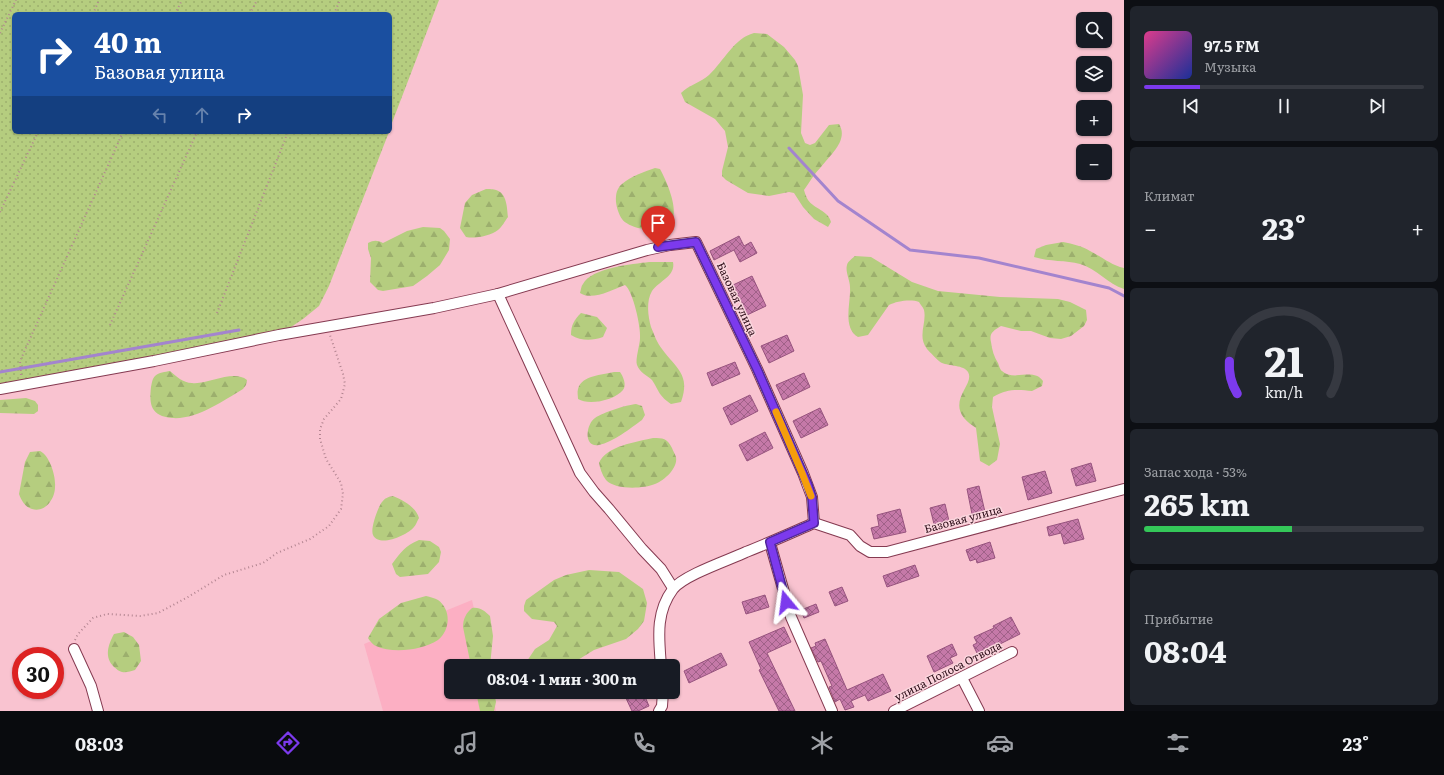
<!DOCTYPE html>
<html lang="ru">
<meta charset="utf-8">
<style>
body{margin:0;font-family:Literata,serif;background:#20242c;color:#f1f3f6;height:100vh;display:flex;flex-direction:column;font-size:15px;white-space:nowrap}
*{box-sizing:border-box;margin:0}
p{font-size:13px;color:#9ea1a6}
.icon{flex:none;width:22px;height:22px;fill:none;stroke:currentColor;stroke-width:2;stroke-linecap:round;stroke-linejoin:round}
.map{position:relative;flex:1;overflow:hidden}
.details{display:flex;flex-direction:column;gap:6px;padding:6px;background:#0d0f14;width:320px}
.details>*{flex:none}
.guide{position:absolute;left:12px;top:12px;width:380px;height:122px;border-radius:6px;box-shadow:0 1px 3px #0004;background:#1a4fa0;color:#fff;overflow:hidden}
.controls{position:absolute;left:1076px;top:12px;display:grid;gap:8px}
.controls a{display:grid;place-items:center;width:36px;height:36px;border-radius:6px;background:#171b24;box-shadow:0 1px 3px #0004;font-size:20px}
.speed{position:absolute;left:12px;top:647px;display:flex;gap:8px;font-size:20px;font-weight:700;text-align:center}
.speed>*{display:grid;place-content:center;width:52px;height:52px;border-radius:50%;background:#171b24;box-shadow:0 1px 3px #0004;line-height:1}
.speed .limit{border:6px solid #d22;background:#fff;color:#111}
.pin{position:absolute;display:grid;place-items:center;width:34px;height:34px;color:#fff;margin:-41px -17px;border-radius:50% 50% 50% 0;rotate:-45deg;box-shadow:0 0 4px #0007}
.pin .icon{rotate:45deg}
.me{position:absolute;width:44px;margin:-22px;rotate:344deg;stroke-linejoin:round;filter:drop-shadow(0 0 3px #0008)}
.turn{display:flex;align-items:center;gap:14px;height:84px;padding:0 16px;font-size:18px}
.turn .icon{width:52px;height:52px;stroke-width:2.5}
.turn b{display:block;font-size:28px;line-height:34px}
.lanes{display:flex;align-items:center;height:38px;padding:0 16px;background:#0003;justify-content:center;gap:20px;direction:ltr}
.lanes .off{opacity:.35}
.big{font-size:30px;font-weight:700;line-height:1.1}
.details .card{flex:1;display:flex;flex-direction:column;justify-content:center;gap:6px;min-width:0;padding:0 14px;border-radius:6px;background:#20242c}
.details .dial{align-items:center;gap:0}
.dial svg{height:104px;overflow:visible;fill:none;stroke:#363941;stroke-width:7;stroke-linecap:round;text-anchor:middle}
.dial text{fill:#f1f3f6;stroke:none}
.song{display:flex;align-items:center;gap:12px}
.cover{width:48px;height:48px;border-radius:6px;background:linear-gradient(135deg,hsl(330 70% 55%),hsl(230 70% 35%))}
.played{height:4px;border-radius:2px;background:linear-gradient(90deg,#7c3aed 20%,#363941 20%)}
.keys{display:flex;justify-content:space-around;direction:ltr}
.heat{display:flex;justify-content:space-between;align-items:center;font-size:22px;direction:ltr}
.charge{height:6px;border-radius:3px;background:linear-gradient(90deg,#34c759 53%,#363941 0)}
.trip{position:absolute;left:444px;top:659px;width:236px;height:40px;border-radius:6px;background:#171b24;box-shadow:0 1px 3px #0004;font-weight:700;line-height:40px;text-align:center}
.menu{display:flex;height:64px;justify-content:space-around;align-items:center;background:#090b0e;color:#9ea1a6}
.menu .icon{width:28px;height:28px}
.menu .on{color:#7c3aed}
.menu b{font-size:18px;color:#f1f3f6}
main{display:flex;flex:1;min-height:0}
.map>svg:first-child{display:block}
.built{fill:#fcafc3}
.forest{fill:url(#forest-firs)}
.park{fill:url(#park-dots)}
.lines{fill:none;stroke-linecap:round;stroke-linejoin:round}
.stream{stroke:#a384ce;stroke-width:3}
.building{fill:url(#building-cross-hatch);stroke:#97537e}
.minor-casing{stroke:#853a51;stroke-width:12}
.path{stroke:#b38591;stroke-width:2;stroke-dasharray:1 3;stroke-linecap:butt}
.minor{stroke:#fff;stroke-width:10}
.route-casing{stroke:#51269a;stroke-width:10}
.route{stroke:#7c3aed;stroke-width:7}
.slow{stroke:#f59e0b;stroke-width:7}
.labels{text-anchor:middle;stroke-width:3;stroke-linejoin:round;paint-order:stroke}
.street-label{font-size:11px;fill:#290a15;stroke:#fbd6de}
</style>
<main>
<div class="map">
<svg width="1124" height="711" viewBox="0 0 1124 711">
<defs>
<pattern id="forest-firs" width="22" height="20" patternUnits="userSpaceOnUse"><rect width="22" height="20" fill="#b5cd7f"/><path d="M5 1l3.5 6h-7zM16 11l3.5 6h-7z" fill="#9caf6d"/></pattern>
<pattern id="park-dots" width="8" height="8" patternUnits="userSpaceOnUse"><rect width="8" height="8" fill="#b5cd7f"/><path d="M2 2h.1M6 6h.1" fill="none" stroke="#9caf6d" stroke-width="1.8" stroke-linecap="round"/></pattern>
<pattern id="building-cross-hatch" width="8" height="8" patternUnits="userSpaceOnUse"><rect width="8" height="8" fill="#c579a8"/><path d="M0 0l8 8M0 8l8-8" fill="none" stroke="#a06188"/></pattern>
</defs>
<rect width="100%" height="100%" fill="#f9c3d0"/>
<!-- built -->
<path class="built" d="M472 600 487 666H451V692H492L496 711H383L364 644Z"/>
<!-- forest -->
<g class="forest">
<path d="M754 33 767 34 784 47 795 60 798 66 803 95 801 133 805 143 810 145 815 143 829 125 839 124C849 140 830 155 821 167 814 174 809 183 804 190 805 193 806 197 808 200 814 209 828 210 831 222L828 227 814 219 803 207 794 193 789 192 769 196 748 193 726 180 722 176V171L728 147 725 131 715 119 685 102 681 93C689 85 701 82 709 75 724 61 734 38 754 33Z"/>
<path d="M655 168 660 169C667 182 677 205 673 219 664 225 649 231 638 228 634 227 624 223 622 219 616 210 612 192 622 184 631 176 644 172 655 168Z"/>
<path d="M486 189C489 189 494 189 496 190 507 193 507 208 508 217 505 221 502 227 498 230 490 236 475 239 466 237L460 228 465 203 472 195Z"/>
<path d="M423 227 440 228 444 231 450 239 449 250 440 265 427 276 413 286 383 291 378 290 370 282 371 258 368 249V243C374 240 377 240 383 243L407 231Z"/>
<path d="M1063 242C1073 244 1082 246 1090 251 1102 257 1111 265 1124 268V289C1108 284 1097 269 1080 264 1066 260 1050 262 1034 257L1036 249 1046 245Z"/>
<path d="M855 256 871 257 912 282 938 291 1000 297 1058 299 1070 302 1086 310 1087 320 1084 326 1071 336 1061 339 1050 338 1031 331H1021L1001 326C993 331 989 333 991 342 992 350 994 357 998 363 999 365 1000 370 1002 371 1014 382 1033 367 1043 381L1042 386 1032 391C1017 389 1006 389 993 397L992 407 1000 444 997 460 989 466 980 461 976 428C972 425 967 422 964 418 949 399 975 384 968 372 964 365 949 366 942 363 939 362 929 351 927 349 917 336 927 323 924 310 923 307 920 304 919 302 911 299 897 301 889 305L868 335 858 337C842 327 851 303 850 287 850 280 845 272 847 265 848 261 852 259 855 256Z"/>
<path d="M649 262H673C676 276 659 281 652 291 646 301 648 316 651 327 654 334 657 343 662 349 676 368 691 375 681 402L671 404C659 396 659 391 652 380 647 375 640 373 637 365 635 359 640 345 640 338 641 327 633 291 625 285 612 290 592 301 580 293 581 290 581 286 583 284 591 268 633 264 649 262Z"/>
<path d="M581 313 597 317 607 328 603 337C592 341 581 341 571 335 571 325 574 320 581 313Z"/>
<path d="M170 371C176 376 183 383 192 383 208 385 233 369 247 380L246 385 243 389C223 401 196 420 172 418 151 416 149 405 151 387 152 383 152 379 155 376 159 372 165 372 170 371Z"/>
<path d="M614 372H620C623 376 627 385 623 390 615 400 589 406 578 399 578 396 577 392 578 389 582 375 602 375 614 372Z"/>
<path d="M26 398 35 401 38 405V411L34 414 0 413V400Z"/>
<path d="M636 404 642 406 645 415 642 420C631 428 613 442 599 445 583 448 586 424 595 418 604 412 626 405 636 404Z"/>
<path d="M653 438C663 438 667 438 672 448 673 451 675 454 676 457 678 468 665 480 655 484 643 489 615 490 606 480 602 475 600 468 599 463 606 446 636 442 653 438Z"/>
<path d="M40 451C50 456 56 476 55 487 55 499 45 513 32 509 25 507 21 500 19 494L25 462 30 452Z"/>
<path d="M393 496C403 500 416 507 419 518 417 521 416 525 414 527 408 535 379 548 373 535 370 529 378 507 382 502 385 498 388 497 393 496Z"/>
<path d="M419 540 430 541 439 547 441 552 439 562 428 574 400 577 396 574 392 564C401 552 405 546 419 540Z"/>
<path d="M589 570 619 572 643 589 647 603 644 621 638 629 626 639 594 650 568 666H526L527 661 535 649 549 640 557 626 554 622 532 619 524 611V606L526 600 554 580 566 575Z"/>
<path d="M426 596C430 597 435 598 438 600 451 609 451 630 438 640 423 650 393 654 376 646 373 645 370 641 368 638L379 619 401 603Z"/>
<path d="M472 608C481 607 484 611 490 616L493 636 490 666H471L463 627C463 619 466 613 472 608Z"/>
<path d="M124 632 133 637 139 645 141 661 135 670C131 671 126 673 122 672 118 671 117 669 114 667 104 657 108 645 114 634Z"/>
<path d="M476 692H494L496 702 494 711H480Z"/>
</g>
<!-- park -->
<path class="park" d="M0 0H439L390 128V14H14V132H389L329 286 319 306 303 319 279 335 0 389Z"/>
<g class="lines">
<!-- stream -->
<g class="stream">
<path d="M789 148 838 201 910 250 979 258 1109 288 1124 296"/>
<path d="M0 372 239 330"/>
</g>
</g>
<!-- building -->
<g class="building">
<path d="M739 236 744 246 751 242 757 253 740 262 734 250 714 260 710 251Z"/>
<path d="M752 276 766 306 747 315 733 285Z"/>
<path d="M787 335 794 351 769 363 761 346Z"/>
<path d="M735 362 740 374 712 386 707 373Z"/>
<path d="M804 373 810 387 783 400 776 385Z"/>
<path d="M750 395 758 411 731 425 723 408Z"/>
<path d="M820 408 828 425 801 438 793 421Z"/>
<path d="M765 432 773 448 747 461 739 445Z"/>
<path d="M1091 463 1096 481 1076 486 1071 469Z"/>
<path d="M1045 471 1052 493 1028 500 1022 477Z"/>
<path d="M979 486 985 512 972 514 967 489Z"/>
<path d="M945 504 949 521 934 524 930 508Z"/>
<path d="M900 509 906 532 874 539 871 528 879 526 877 515Z"/>
<path d="M1078 519 1084 539 1064 544 1061 533 1049 536 1047 527Z"/>
<path d="M990 542 995 558 977 563 976 559 970 561 966 550Z"/>
<path d="M915 565 919 576 887 587 883 576Z"/>
<path d="M842 587 848 601 835 606 829 592Z"/>
<path d="M765 595 769 607 746 614 742 602Z"/>
<path d="M816 604 819 612 804 618 801 610Z"/>
<path d="M1011 617 1020 634 978 655 973 645 977 643 974 637 994 628 993 626Z"/>
<path d="M784 627 791 642 767 653 795 711H779L759 670 761 669 749 642Z"/>
<path d="M825 639 847 690 883 674 891 691 868 701 865 695 851 701 854 707 845 710 840 699 835 702 829 687 832 686 821 661 818 662 811 648 816 646 815 643Z"/>
<path d="M952 644 957 655 950 658 953 663 934 672 927 656Z"/>
<path d="M721 653 727 665 689 683 684 671Z"/>
<path d="M630 692H643L649 706 638 711H632L624 694Z"/>
</g>
<g class="lines">
<defs>
<g id="minor">
<path d="M498 294 580 473 594 492 609 509 642 549 661 569 673 588"/>
<path d="M0 389 154 361 279 335 434 308 498 294 647 250 670 245 696 242 757 369 803 473 812 497 814 523"/>
<path d="M770 543 791 617 832 711"/>
<path d="M74 649 91 686 98 711"/>
<path d="M661 666C659 639 655 613 673 589 684 575 729 560 746 552 769 543 791 533 814 523L850 535 860 546 870 552H887L1124 489"/>
<path d="M962 678 979 711"/>
<path d="M659 711 662 706 663 692"/>
<path d="M894 711 1012 652"/>
</g>
</defs>
<!-- minor casing -->
<use href="#minor" class="minor-casing"/>
<!-- path -->
<g class="path">
<path d="M93 14 99 0"/>
<path d="M175 14 182 0"/>
<path d="M250 14 257 0"/>
<path d="M334 14 340 0"/>
<path d="M0 33 16 0"/>
<path d="M0 212 38 132"/>
<path d="M217 313 288 132"/>
<path d="M110 325 197 132"/>
<path d="M21 375 20 361 123 132"/>
<path d="M75 640 78 634 93 618 107 614 140 616 158 613 188 597 224 575 263 563 277 553 310 539 329 526 341 509 343 494 341 483 326 459 320 439V429L324 419 341 399 345 384 343 374 330 335"/>
</g>
<!-- minor -->
<use href="#minor" class="minor"/>
</g>
<g class="lines">
<defs>
<path id="route" d="M658 247 696 242 757 369 808 485 812 497 814 523 770 542 786 602"/>
</defs>
<!-- route casing -->
<use href="#route" class="route-casing"/>
<!-- route -->
<use href="#route" class="route"/>
<!-- slow -->
<path class="slow" d="M776 412 802 473 811 496"/>
</g>
<g class="labels">
<!-- street labels -->
<g class="street-label">
<text transform="translate(737 299) rotate(65)" y="4">Базовая улица</text>
<text transform="translate(963 519) rotate(-15)" y="4">Базовая улица</text>
<text transform="translate(948 671) rotate(-27)" y="4">улица Полоса Отвода</text>
</g>
</g>
</svg>
<div class="controls">
<a><svg class="icon" aria-label="search" viewBox="0 0 24 24"><circle cx="10" cy="10" r="6"/><path d="M15 15l6 6"/></svg></a>
<a><svg class="icon" aria-label="layers" viewBox="0 0 24 24"><path d="M12 4l9 5-9 5-9-5zM3 14l9 5 9-5"/></svg></a>
<a>+</a>
<a>−</a>
</div>
<div class="speed"><div class="limit">30</div></div>
<div class="pin" style="left:658px;top:247px;background:#d93025"><svg class="icon" aria-label="arrive" viewBox="0 0 24 24"><path d="M6 21V4h12l-3 4 3 4H6"/></svg></div>
<svg class="me" style="left:786px;top:602px" viewBox="-20 -20 40 40"><path d="M0-17L14 15 0 8-14 15z" fill="#7c3aed" stroke="#fff" stroke-width="4"/></svg>
<div class="trip">08:04 · 1 мин · 300 m</div>
<div class="guide">
<div class="turn"><svg class="icon" aria-label="right" viewBox="0 0 24 24"><path d="M7 20v-9h11M14 6l5 5-5 5"/></svg><div><b>40 m</b>Базовая улица</div></div>
<div class="lanes"><svg class="icon off" aria-label="left" viewBox="0 0 24 24"><path d="M17 20v-9H6M10 6l-5 5 5 5"/></svg><svg class="icon off" aria-label="ahead" viewBox="0 0 24 24"><path d="M12 20V5M6 11l6-6 6 6"/></svg><svg class="icon" aria-label="right" viewBox="0 0 24 24"><path d="M7 20v-9h11M14 6l5 5-5 5"/></svg></div>
</div>
</div>
<section class="details">
<div class="card">
<div class="song"><i class="cover"></i><div><b>97.5 FM</b><p>Музыка</p></div></div>
<div class="played"></div>
<div class="keys"><svg class="icon" aria-label="previous" viewBox="0 0 24 24"><path d="M18 5L8 12l10 7zM5 5v14"/></svg><svg class="icon" aria-label="pause" viewBox="0 0 24 24"><path d="M8 5v14M16 5v14"/></svg><svg class="icon" aria-label="next" viewBox="0 0 24 24"><path d="M6 5l10 7-10 7zM19 5v14"/></svg></div>
</div>
<div class="card"><p>Климат</p>
<div class="heat"><a>−</a><b class="big">23°</b><a>+</a></div>
</div>
<div class="card dial"><svg viewBox="0 0 100 80">
<path d="M14 69A42 42 0 1 1 86 69"/>
<path d="M14 69A42 42 0 0 1 8 44" stroke="#7c3aed"/>
<text x="50" y="56" font-size="32" font-weight="700">21</text>
<text x="50" y="72" font-size="11">km/h</text>
</svg></div>
<div class="card"><p>Запас хода · 53%</p><b class="big">265 km</b><div class="charge"></div></div>
<div class="card"><p>Прибытие</p><b class="big">08:04</b></div>
</section>
</main>
<nav class="menu">
<b>08:03</b>
<svg class="icon on" aria-label="directions" viewBox="0 0 24 24"><path d="M12 3l9 9-9 9-9-9zM9 14v-3h6M13 9l2 2-2 2"/></svg>
<svg class="icon" aria-label="music" viewBox="0 0 24 24"><path d="M9 18V5l10-2v13"/><circle cx="6" cy="18" r="3"/><circle cx="16" cy="16" r="3"/></svg>
<svg class="icon" aria-label="phone" viewBox="0 0 24 24"><path d="M5 4h4l2 5-3 2q2 4 5 5l2-3 5 2v4C11 20 4 13 5 4z"/></svg>
<svg class="icon" aria-label="climate" viewBox="0 0 24 24"><path d="M12 3v18M4 7l16 10M4 17L20 7"/></svg>
<svg class="icon" aria-label="car" viewBox="0 0 24 24"><path d="M5 17H2v-5l4-1 3-4h7l3 4 3 1v5h-3M9 17h6M6 11h13"/><circle cx="7" cy="17" r="2"/><circle cx="17" cy="17" r="2"/></svg>
<svg class="icon" aria-label="filters" viewBox="0 0 24 24"><path d="M4 7h16M4 17h16"/><circle cx="9" cy="7" r="2"/><circle cx="15" cy="17" r="2"/></svg>
<b>23°</b>
</nav>
